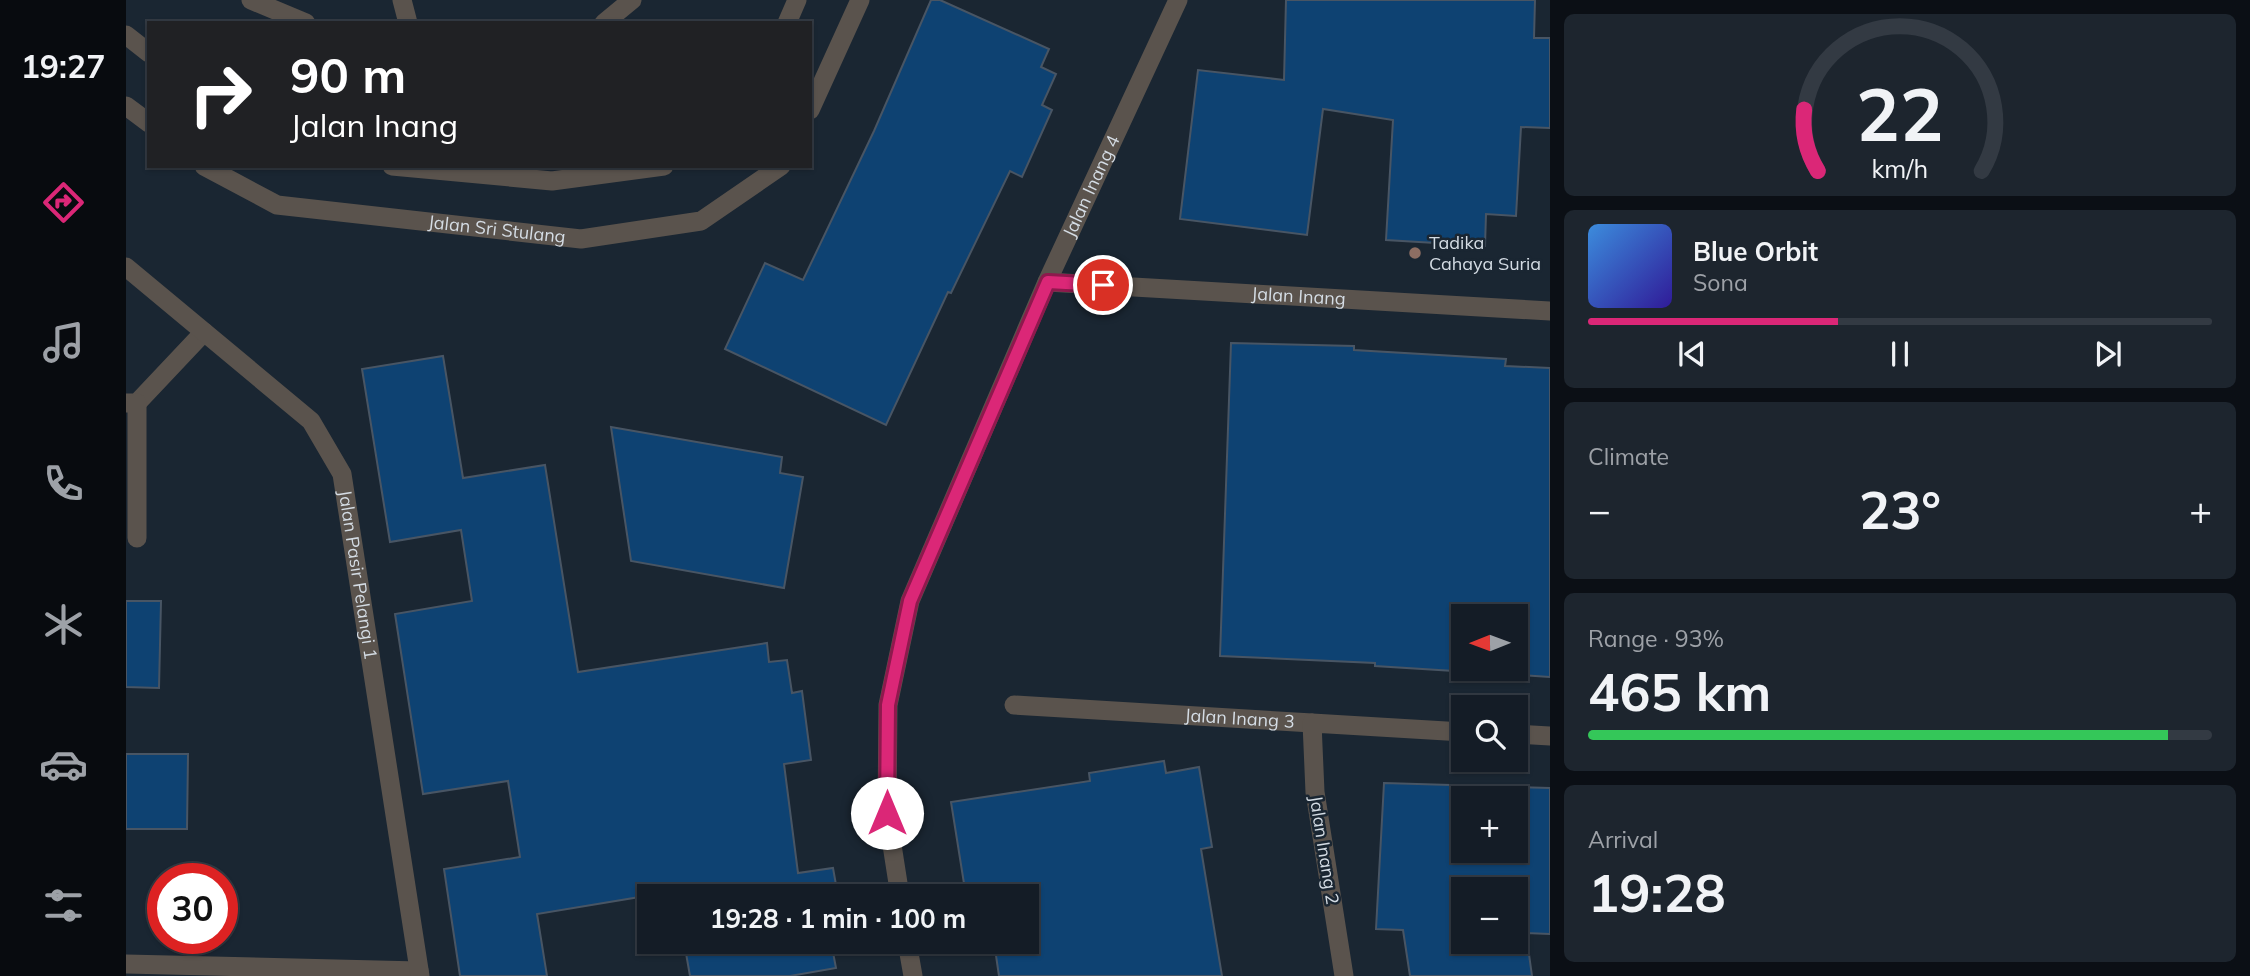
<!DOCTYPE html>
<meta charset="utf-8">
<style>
body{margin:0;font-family:Mulish,sans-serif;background:#1d252e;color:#f1f3f6;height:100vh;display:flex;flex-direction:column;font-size:26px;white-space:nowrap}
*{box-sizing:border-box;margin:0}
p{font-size:23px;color:#9da1a7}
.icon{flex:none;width:38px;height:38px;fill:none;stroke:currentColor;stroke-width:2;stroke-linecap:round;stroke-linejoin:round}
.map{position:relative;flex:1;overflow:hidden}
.details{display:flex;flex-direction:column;gap:14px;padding:14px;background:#0b0f15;width:700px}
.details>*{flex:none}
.hud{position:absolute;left:21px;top:21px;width:665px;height:147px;border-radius:0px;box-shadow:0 2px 5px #0004,0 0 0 2px #333a43;background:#202124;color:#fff;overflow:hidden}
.needle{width:46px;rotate:269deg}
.fabs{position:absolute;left:1325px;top:604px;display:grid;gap:14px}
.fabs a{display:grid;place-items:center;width:77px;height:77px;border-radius:0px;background:#141c26;box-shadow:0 2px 5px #0004,0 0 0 2px #333a43;font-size:35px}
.speed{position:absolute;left:21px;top:863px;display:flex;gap:14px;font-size:35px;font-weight:700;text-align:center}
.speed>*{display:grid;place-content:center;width:91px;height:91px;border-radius:50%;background:#141c26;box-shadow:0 2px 5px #0004,0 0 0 2px #333a43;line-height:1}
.speed .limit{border:10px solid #d22;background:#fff;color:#111}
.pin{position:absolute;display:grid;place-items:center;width:60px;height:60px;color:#fff;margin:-30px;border:4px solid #fff;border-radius:50%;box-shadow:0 2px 7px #0007}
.me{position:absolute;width:77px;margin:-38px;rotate:0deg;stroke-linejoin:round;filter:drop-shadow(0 0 5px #0008)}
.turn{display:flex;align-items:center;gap:24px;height:147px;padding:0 28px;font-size:32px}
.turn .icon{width:91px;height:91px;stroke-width:2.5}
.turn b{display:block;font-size:49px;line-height:60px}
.big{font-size:52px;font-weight:700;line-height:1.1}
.details .card{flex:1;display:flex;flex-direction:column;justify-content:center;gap:10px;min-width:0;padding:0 24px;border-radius:10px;background:#1d252e}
.details .dial{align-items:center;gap:0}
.dial svg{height:182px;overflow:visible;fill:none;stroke:#333a43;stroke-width:7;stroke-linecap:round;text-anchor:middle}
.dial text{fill:#f1f3f6;stroke:none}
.song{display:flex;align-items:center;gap:21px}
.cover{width:84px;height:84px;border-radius:10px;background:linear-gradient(135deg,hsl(210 70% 55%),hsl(250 70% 35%))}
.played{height:7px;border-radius:4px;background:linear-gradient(90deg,#db2777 40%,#333a43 40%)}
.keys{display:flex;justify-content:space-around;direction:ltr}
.heat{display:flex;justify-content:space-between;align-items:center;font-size:38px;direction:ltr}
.charge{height:10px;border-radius:5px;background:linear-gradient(90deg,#34c759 93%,#333a43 0)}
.trip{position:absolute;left:511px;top:884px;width:402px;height:70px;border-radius:0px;background:#141c26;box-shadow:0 2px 5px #0004,0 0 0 2px #333a43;font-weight:700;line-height:70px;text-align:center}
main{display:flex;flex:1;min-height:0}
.tab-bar{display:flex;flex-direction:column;width:126px;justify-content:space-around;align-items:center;background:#080b0f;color:#9da1a7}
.tab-bar .icon{width:49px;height:49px}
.tab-bar .active{color:#db2777}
.tab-bar b{font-size:32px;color:#f1f3f6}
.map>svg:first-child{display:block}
.building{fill:#0e4272;stroke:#485564;stroke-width:2;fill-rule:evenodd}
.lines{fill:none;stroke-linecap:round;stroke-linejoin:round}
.service{stroke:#5a534d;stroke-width:19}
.minor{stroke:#5a534d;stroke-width:19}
.tertiary{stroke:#5a534d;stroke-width:19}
.route-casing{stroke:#8e194d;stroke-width:18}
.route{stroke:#db2777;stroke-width:12}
.education-dot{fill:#8d6e63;stroke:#1a2632;stroke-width:2.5}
.labels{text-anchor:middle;stroke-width:5;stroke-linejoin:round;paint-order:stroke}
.street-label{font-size:18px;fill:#d4dce4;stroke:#1a2632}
.poi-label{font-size:18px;fill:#d4dce4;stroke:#1a2632;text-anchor:start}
</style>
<main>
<nav class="tab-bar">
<b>19:27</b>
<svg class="icon active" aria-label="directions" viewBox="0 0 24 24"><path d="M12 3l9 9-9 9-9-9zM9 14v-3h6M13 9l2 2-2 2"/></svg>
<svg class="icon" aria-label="music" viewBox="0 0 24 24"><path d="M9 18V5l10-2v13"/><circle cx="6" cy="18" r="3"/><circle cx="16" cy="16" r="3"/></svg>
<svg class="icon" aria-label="phone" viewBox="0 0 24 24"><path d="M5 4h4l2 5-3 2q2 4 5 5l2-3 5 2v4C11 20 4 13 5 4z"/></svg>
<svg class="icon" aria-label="climate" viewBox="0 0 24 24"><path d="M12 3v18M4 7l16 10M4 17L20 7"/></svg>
<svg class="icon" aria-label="car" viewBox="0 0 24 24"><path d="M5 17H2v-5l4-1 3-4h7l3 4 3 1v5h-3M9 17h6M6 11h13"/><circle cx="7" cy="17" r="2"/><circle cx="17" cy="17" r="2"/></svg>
<svg class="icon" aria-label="filters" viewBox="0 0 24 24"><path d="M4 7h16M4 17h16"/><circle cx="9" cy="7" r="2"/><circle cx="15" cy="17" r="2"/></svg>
</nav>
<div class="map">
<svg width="1424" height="976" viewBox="0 0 1424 976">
<rect width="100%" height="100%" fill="#1a2632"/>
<!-- building -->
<g class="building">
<path d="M805 0H814L923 49 915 67 930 74 916 105 926 110 896 177 884 171 825 293 822 292 760 425 599 349 639 263 677 280 748 131Z"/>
<path d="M1160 0H1409L1408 38H1424V128L1395 127 1390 216 1360 214 1359 246 1260 240 1267 120 1197 109 1181 235 1054 219 1072 70 1158 80Z"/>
<path d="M1105 343 1228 346V350L1380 359 1379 366 1424 368V677L1249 666V663L1094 656ZM1337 616H1390V668H1337Z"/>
<path d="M317 356 337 478 419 465 452 672 641 643 643 662 661 660 666 693 676 691 685 760 658 764 672 873 707 868 712 896H551L550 891 411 914 421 976H334L318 869 394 857 382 781 297 794 269 614 346 601 335 530 264 542 236 369Z"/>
<path d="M485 427 656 457 654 473 677 477 658 588 505 561Z"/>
<path d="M0 601H35L33 688 0 687Z"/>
<path d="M0 754H62L61 829H0Z"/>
<path d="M1038 761 1040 773 1073 767 1086 847 1075 849 1096 976H873L868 942H901V896H840L825 802 964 781 963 773Z"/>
<path d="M1258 783 1424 788V934L1400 933 1406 976H1284L1277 930 1250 929ZM1337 798H1390V850H1337ZM1337 889H1390V942H1337Z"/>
<path d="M558 942H708H705L710 968 664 976H564Z"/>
</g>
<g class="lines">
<!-- service -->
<g class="service">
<path d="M125 0 180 23"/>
<path d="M276 0 282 23"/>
<path d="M478 23 506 0"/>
<path d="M1 403H11L78 332"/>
<path d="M11 538V403"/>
<path id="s1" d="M888 705 1186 723"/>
<path d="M0 964 293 971"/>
</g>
<!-- minor -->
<g class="minor">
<path id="s2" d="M0 267 185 421 216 474 294 976"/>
<path id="s3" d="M921 282 1424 311"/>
<path d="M1390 734 1424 736"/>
<path id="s4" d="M774 896 761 813 762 705 784 601 921 282 1052 0"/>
<path d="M781 942 787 976"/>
<path d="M1218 976 1189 792 1186 723 1337 732"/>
</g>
<!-- tertiary -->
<g class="tertiary">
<path d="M661 23 671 0"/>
<path d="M0 35 23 53"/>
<path d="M0 106 23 123"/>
<path d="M684 110 734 0"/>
<path id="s5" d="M78 166 151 205 455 239 575 221 655 166"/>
<path d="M266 166 426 181 538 166"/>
</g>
</g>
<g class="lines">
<defs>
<path id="route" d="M761 813 762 705 784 601 922 282 977 285"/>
</defs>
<!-- route casing -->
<use href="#route" class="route-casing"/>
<!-- route -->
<use href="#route" class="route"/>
</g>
<!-- markers -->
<circle class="education-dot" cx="1289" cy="253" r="7"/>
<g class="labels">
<!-- street labels -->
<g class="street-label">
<text dy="6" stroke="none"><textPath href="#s4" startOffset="751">Jalan Inang 4</textPath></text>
<text dy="6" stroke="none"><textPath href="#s5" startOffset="304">Jalan Sri Stulang</textPath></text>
<text dy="6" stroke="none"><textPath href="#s3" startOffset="252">Jalan Inang</textPath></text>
<text dy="6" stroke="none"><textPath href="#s2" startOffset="404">Jalan Pasir Pelangi 1</textPath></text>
<text dy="6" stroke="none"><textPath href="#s1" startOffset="226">Jalan Inang 3</textPath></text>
<text transform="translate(1198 850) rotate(81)" y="6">Jalan Inang 2</text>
</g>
<!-- poi labels -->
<g class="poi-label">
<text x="1303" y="249">Tadika<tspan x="1303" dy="21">Cahaya Suria</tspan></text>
</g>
</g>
</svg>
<div class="fabs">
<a><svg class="needle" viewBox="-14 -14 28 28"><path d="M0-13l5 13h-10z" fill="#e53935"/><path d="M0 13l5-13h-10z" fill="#9da1a7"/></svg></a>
<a><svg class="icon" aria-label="search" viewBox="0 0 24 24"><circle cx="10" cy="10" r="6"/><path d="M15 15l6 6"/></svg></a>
<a>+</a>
<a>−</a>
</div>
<div class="speed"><div class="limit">30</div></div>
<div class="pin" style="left:977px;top:285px;background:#d93025"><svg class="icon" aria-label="arrive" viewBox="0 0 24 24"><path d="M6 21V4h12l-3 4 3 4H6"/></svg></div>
<svg class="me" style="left:761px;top:813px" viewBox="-20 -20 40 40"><circle r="19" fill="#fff"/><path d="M0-13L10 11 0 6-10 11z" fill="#db2777"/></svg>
<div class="trip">19:28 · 1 min · 100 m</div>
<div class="hud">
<div class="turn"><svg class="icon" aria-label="right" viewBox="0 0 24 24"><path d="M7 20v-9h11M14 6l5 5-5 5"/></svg><div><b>90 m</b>Jalan Inang</div></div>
</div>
</div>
<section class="details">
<div class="card dial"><svg viewBox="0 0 100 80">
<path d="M14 69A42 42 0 1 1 86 69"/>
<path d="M14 69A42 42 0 0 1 8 42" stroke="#db2777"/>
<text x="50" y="56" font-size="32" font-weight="700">22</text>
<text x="50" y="72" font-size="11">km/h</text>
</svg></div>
<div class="card">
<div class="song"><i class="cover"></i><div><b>Blue Orbit</b><p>Sona</p></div></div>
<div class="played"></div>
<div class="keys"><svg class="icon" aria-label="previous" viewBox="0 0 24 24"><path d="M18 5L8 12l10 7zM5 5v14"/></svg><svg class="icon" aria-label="pause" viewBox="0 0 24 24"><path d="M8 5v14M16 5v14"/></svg><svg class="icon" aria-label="next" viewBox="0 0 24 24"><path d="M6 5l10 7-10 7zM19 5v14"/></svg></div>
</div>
<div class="card"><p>Climate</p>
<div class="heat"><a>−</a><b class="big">23°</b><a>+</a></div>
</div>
<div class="card"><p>Range · 93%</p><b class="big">465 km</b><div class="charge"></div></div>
<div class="card"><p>Arrival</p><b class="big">19:28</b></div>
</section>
</main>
